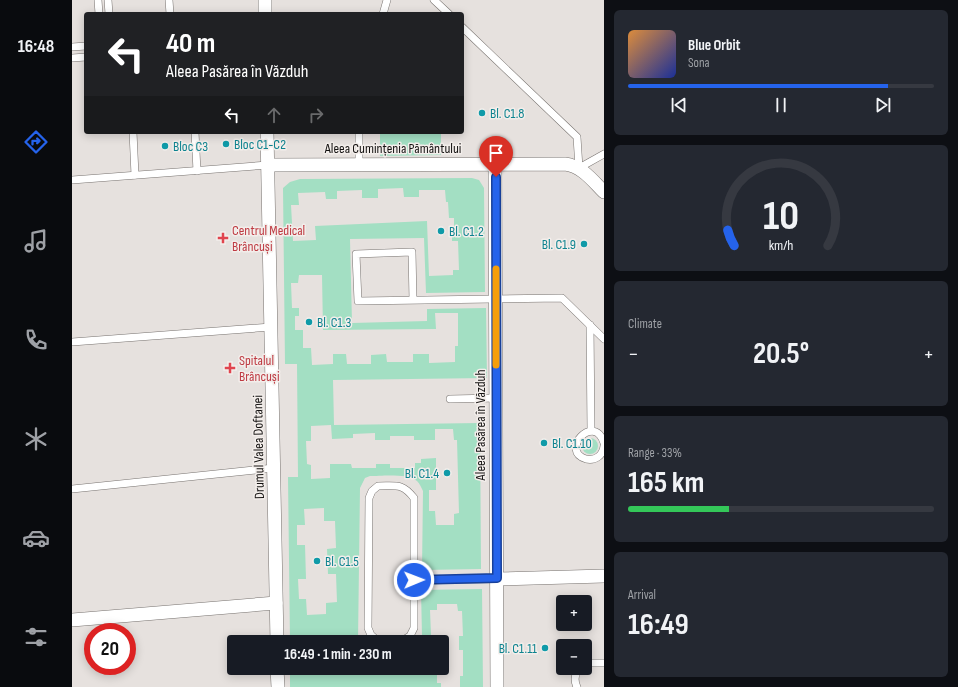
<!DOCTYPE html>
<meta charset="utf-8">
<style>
body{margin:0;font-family:"Sofia Sans Condensed",sans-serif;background:#242831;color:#f1f3f6;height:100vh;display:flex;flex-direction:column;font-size:15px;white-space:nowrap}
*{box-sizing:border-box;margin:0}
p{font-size:13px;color:#9ea1a6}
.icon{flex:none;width:22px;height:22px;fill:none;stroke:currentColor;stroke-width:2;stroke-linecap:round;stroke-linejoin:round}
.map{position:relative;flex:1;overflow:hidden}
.side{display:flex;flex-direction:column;gap:10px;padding:10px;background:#0d0f14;width:354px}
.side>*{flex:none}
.guide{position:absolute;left:12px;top:12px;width:380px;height:122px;border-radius:4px;box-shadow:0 2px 10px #0003;background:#202124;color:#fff;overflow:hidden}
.tools{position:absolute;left:484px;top:595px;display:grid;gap:8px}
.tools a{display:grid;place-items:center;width:36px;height:36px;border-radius:4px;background:#171b24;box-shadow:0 2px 10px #0003;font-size:20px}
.speed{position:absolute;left:12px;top:623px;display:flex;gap:8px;font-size:20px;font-weight:700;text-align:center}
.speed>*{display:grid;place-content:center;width:52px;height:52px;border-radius:50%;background:#171b24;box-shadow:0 2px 10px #0003;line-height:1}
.speed .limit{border:6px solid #d22;background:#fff;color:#111}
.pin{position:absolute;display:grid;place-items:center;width:34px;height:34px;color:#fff;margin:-41px -17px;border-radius:50% 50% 50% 0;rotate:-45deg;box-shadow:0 0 4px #0007}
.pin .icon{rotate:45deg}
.me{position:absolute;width:44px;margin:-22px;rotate:89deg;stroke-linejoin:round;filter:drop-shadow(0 0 3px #0008)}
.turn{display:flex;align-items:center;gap:14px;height:84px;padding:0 16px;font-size:18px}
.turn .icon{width:52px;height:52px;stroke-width:2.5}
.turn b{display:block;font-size:28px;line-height:34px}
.lanes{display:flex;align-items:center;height:38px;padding:0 16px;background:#0003;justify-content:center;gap:20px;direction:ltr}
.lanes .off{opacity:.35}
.big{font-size:30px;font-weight:700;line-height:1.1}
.side .card{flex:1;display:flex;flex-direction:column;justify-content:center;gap:6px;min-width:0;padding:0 14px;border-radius:6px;background:#242831}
.side .dial{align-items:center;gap:0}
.dial svg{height:104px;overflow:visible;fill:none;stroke:#363941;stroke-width:7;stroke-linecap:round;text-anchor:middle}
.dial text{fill:#f1f3f6;stroke:none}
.song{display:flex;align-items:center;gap:12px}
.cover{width:48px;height:48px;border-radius:6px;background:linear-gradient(135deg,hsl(30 70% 55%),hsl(230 70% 35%))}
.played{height:4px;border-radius:2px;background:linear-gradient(90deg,#2563eb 85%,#363941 85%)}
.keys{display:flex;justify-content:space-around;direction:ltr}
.heat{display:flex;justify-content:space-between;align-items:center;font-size:22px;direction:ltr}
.charge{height:6px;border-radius:3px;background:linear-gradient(90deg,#34c759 33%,#363941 0)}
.trip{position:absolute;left:155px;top:635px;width:222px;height:40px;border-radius:4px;background:#171b24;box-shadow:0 2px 10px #0003;font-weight:700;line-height:40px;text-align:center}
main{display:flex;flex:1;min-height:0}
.tab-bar{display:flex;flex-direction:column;width:72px;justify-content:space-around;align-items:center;background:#090b0e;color:#9ea1a6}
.tab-bar .icon{width:28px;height:28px}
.tab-bar .active{color:#2563eb}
.tab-bar b{font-size:18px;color:#f1f3f6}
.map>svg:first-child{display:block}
.green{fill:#a3dfc3;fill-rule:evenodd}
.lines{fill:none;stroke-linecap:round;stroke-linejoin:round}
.service-casing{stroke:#77726f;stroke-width:8}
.minor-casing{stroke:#77726f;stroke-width:14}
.service{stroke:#fff;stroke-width:7}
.minor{stroke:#fff;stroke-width:13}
.route-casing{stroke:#184099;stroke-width:10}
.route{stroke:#2563eb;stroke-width:7}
.slow{stroke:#f59e0b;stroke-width:7}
.culture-dot{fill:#0f9aa8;stroke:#f3eeeb;stroke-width:1.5}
.health-dot{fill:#e0444e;stroke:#f3eeeb;stroke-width:1.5}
.labels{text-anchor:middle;stroke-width:3;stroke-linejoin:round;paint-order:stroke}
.culture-label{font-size:14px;fill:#0d838f;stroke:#f3eeeb;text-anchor:start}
.street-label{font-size:14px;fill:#131110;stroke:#f3eeeb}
.health-label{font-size:14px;fill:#be3a42;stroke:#f3eeeb;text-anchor:start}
</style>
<main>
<nav class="tab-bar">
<b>16:48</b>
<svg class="icon active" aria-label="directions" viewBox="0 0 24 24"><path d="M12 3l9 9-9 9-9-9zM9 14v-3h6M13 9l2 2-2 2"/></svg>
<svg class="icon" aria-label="music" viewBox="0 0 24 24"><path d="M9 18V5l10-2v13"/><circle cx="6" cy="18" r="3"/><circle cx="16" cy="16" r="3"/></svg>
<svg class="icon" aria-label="phone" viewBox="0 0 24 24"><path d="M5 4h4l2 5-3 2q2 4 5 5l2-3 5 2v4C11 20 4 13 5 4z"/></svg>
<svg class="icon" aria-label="climate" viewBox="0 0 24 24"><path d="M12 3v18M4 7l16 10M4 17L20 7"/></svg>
<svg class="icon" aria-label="car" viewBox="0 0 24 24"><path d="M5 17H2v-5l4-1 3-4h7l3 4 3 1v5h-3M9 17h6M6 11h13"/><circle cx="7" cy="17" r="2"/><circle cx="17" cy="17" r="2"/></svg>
<svg class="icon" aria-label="filters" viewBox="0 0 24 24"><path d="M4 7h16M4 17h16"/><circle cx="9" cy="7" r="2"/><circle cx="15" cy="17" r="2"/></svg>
</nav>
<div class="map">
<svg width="532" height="687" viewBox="0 0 532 687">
<rect width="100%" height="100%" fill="#e6e1de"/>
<!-- green -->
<g class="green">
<path d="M308 132H369V155L308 156Z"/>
<path d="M400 178 407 180 412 188 413 292 354 293 352 238 278 239 280 323 355 321V309L414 308 415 378 261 380 262 425 408 423 409 569 350 570 351 491C349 487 348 484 345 481 336 473 309 476 298 476L293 478 288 488 286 642H218L216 477H226L225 364H213L211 188 218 182 228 179ZM331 188 332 197H347V190H373L374 202H376L377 218H382V236H380V241H386L387 270H381V275L357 276 355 221 243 226 244 240 221 241 219 205H227L226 193 253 192 254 199H265V191L290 190V198H306V189ZM227 275H250L251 330 364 329 363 313H386V346H383V362L357 363V354H341V362H315L314 354 299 355V364H275L274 354H261V364L240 365 239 348H231V330H223V316H227V308H220L219 283H226ZM259 425 260 439 281 438V434L303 433V440H318V436H342V440H363V429H381L382 440H385L387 513 382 514V525H364L363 511H357V490H364V458L349 459V463H343V468H318V464H304V468H280L279 464H258V478L239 479V465L235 464 234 441H239V426ZM252 508V521H263L264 548 255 549 256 574H264L265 602 254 603V614L235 615 234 599H227L226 579H234L233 545H225V525H233L232 509Z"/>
<circle cx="518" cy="446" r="8"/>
<path d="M410 589 411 687H388V676H391V650H387V636H391L390 611H386L385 604H365V610H358L359 635 365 636V642H346L350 636 349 590Z"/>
<path d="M218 668H360V674H365V683H369V687H218Z"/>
</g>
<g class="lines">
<defs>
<g id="service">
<path d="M26 0 27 14"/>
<path d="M36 0 37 14"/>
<path d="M97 0 98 14"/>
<path d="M362 0 377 14"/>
<path d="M311 14 315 0"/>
<path d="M390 27 505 137 507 168 532 154"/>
<path d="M0 47 14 46"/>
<path d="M0 58 14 57"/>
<path d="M61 132 63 175"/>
<path d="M123 132 125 171"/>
<path d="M287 164V132"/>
<path d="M0 180 196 165"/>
<path d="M341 300 340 252 284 254 286 301 490 298 532 339"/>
<path d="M518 325 519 431"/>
<path d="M0 342 199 327"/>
<path d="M378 399 424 398"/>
<path d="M532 443C522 412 487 451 514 459 524 461 531 455 532 446"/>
<path d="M306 486C325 486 330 483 342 498V628L338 636 330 641H306L299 635 296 628 297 498 300 491Z"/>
<path d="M0 489 202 468"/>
<path d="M342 580 425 579"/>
<path d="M513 663H532"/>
<path d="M505 687C502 681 503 674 506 668"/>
</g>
<g id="minor">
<path d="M193 0V14"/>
<path d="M195 132 205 642"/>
<path d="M423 164 425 687"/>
<path d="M196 165 493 164C510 166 521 181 532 192"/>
<path d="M425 579 532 576"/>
<path d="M0 620 204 603"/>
<path d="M205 668 206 687"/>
</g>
</defs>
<!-- service casing -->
<use href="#service" class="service-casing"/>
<!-- minor casing -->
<use href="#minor" class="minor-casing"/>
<!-- service -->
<use href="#service" class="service"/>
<!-- minor -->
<use href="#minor" class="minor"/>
</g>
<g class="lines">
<defs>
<path id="route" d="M342 580 425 578 424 177"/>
</defs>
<!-- route casing -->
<use href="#route" class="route-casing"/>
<!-- route -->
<use href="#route" class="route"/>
<!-- slow -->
<path class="slow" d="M424 269V365"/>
</g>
<!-- markers -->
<g class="culture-dot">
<circle cx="410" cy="113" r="4"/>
<circle cx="154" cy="144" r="4"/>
<circle cx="93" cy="146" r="4"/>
<circle cx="369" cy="231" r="4"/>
<circle cx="512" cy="244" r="4"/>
<circle cx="237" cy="322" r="4"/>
<circle cx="472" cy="443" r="4"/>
<circle cx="375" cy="473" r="4"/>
<circle cx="245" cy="561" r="4"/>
<circle cx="473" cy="648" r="4"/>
</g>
<g class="health-dot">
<path d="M149 232h4v4h4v4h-4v4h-4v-4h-4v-4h4z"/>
<path d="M156 362h4v4h4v4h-4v4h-4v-4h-4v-4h4z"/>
</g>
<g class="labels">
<!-- culture labels -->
<g class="culture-label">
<text x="418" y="118">Bl. C1.8</text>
<text x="162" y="149">Bloc C1-C2</text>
<text x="101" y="151">Bloc C3</text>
<text x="377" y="236">Bl. C1.2</text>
<text x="504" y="249" text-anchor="end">Bl. C1.9</text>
<text x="245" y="327">Bl. C1.3</text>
<text x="480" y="448">Bl. C1.10</text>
<text x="367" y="478" text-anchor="end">Bl. C1.4</text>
<text x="253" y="566">Bl. C1.5</text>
<text x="465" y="653" text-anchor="end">Bl. C1.11</text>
</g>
<!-- street labels -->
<g class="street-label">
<text x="321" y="153">Aleea Cumințenia Pământului</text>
<text transform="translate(408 425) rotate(-90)" y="5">Aleea Pasărea în Văzduh</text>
<text transform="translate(186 447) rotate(-91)" y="5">Drumul Valea Doftanei</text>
</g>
<!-- health labels -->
<g class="health-label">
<text x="160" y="235">Centrul Medical<tspan x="160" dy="16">Brâncuși</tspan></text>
<text x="167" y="365">Spitalul<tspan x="167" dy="16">Brâncuși</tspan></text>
</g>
</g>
</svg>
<div class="tools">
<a>+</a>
<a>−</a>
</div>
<div class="speed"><div class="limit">20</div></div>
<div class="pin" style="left:424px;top:177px;background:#d93025"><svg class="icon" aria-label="arrive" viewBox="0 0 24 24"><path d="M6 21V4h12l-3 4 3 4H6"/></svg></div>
<svg class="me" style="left:342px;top:580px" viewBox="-20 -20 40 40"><circle r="17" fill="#2563eb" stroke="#fff" stroke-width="3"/><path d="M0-11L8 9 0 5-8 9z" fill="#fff"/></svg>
<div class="trip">16:49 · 1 min · 230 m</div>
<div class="guide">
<div class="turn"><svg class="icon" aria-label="left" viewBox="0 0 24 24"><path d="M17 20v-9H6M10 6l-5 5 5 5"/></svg><div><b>40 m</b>Aleea Pasărea în Văzduh</div></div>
<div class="lanes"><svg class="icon" aria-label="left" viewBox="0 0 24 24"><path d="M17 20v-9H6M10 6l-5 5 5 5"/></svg><svg class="icon off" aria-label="ahead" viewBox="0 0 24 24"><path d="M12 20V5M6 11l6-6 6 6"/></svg><svg class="icon off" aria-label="right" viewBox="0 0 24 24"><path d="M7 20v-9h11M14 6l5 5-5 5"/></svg></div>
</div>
</div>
<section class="side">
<div class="card">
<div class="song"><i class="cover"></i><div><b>Blue Orbit</b><p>Sona</p></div></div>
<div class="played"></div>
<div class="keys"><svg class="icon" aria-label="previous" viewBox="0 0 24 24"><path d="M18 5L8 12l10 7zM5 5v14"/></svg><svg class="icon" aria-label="pause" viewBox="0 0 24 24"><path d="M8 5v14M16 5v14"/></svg><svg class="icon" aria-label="next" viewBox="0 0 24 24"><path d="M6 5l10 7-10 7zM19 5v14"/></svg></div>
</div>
<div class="card dial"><svg viewBox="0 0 100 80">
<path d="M14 69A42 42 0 1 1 86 69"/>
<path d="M14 69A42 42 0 0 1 9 57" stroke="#2563eb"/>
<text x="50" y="56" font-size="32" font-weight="700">10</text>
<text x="50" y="72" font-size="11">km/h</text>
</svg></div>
<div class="card"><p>Climate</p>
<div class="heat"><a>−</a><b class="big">20.5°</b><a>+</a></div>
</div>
<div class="card"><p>Range · 33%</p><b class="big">165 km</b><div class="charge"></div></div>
<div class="card"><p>Arrival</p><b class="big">16:49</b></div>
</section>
</main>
